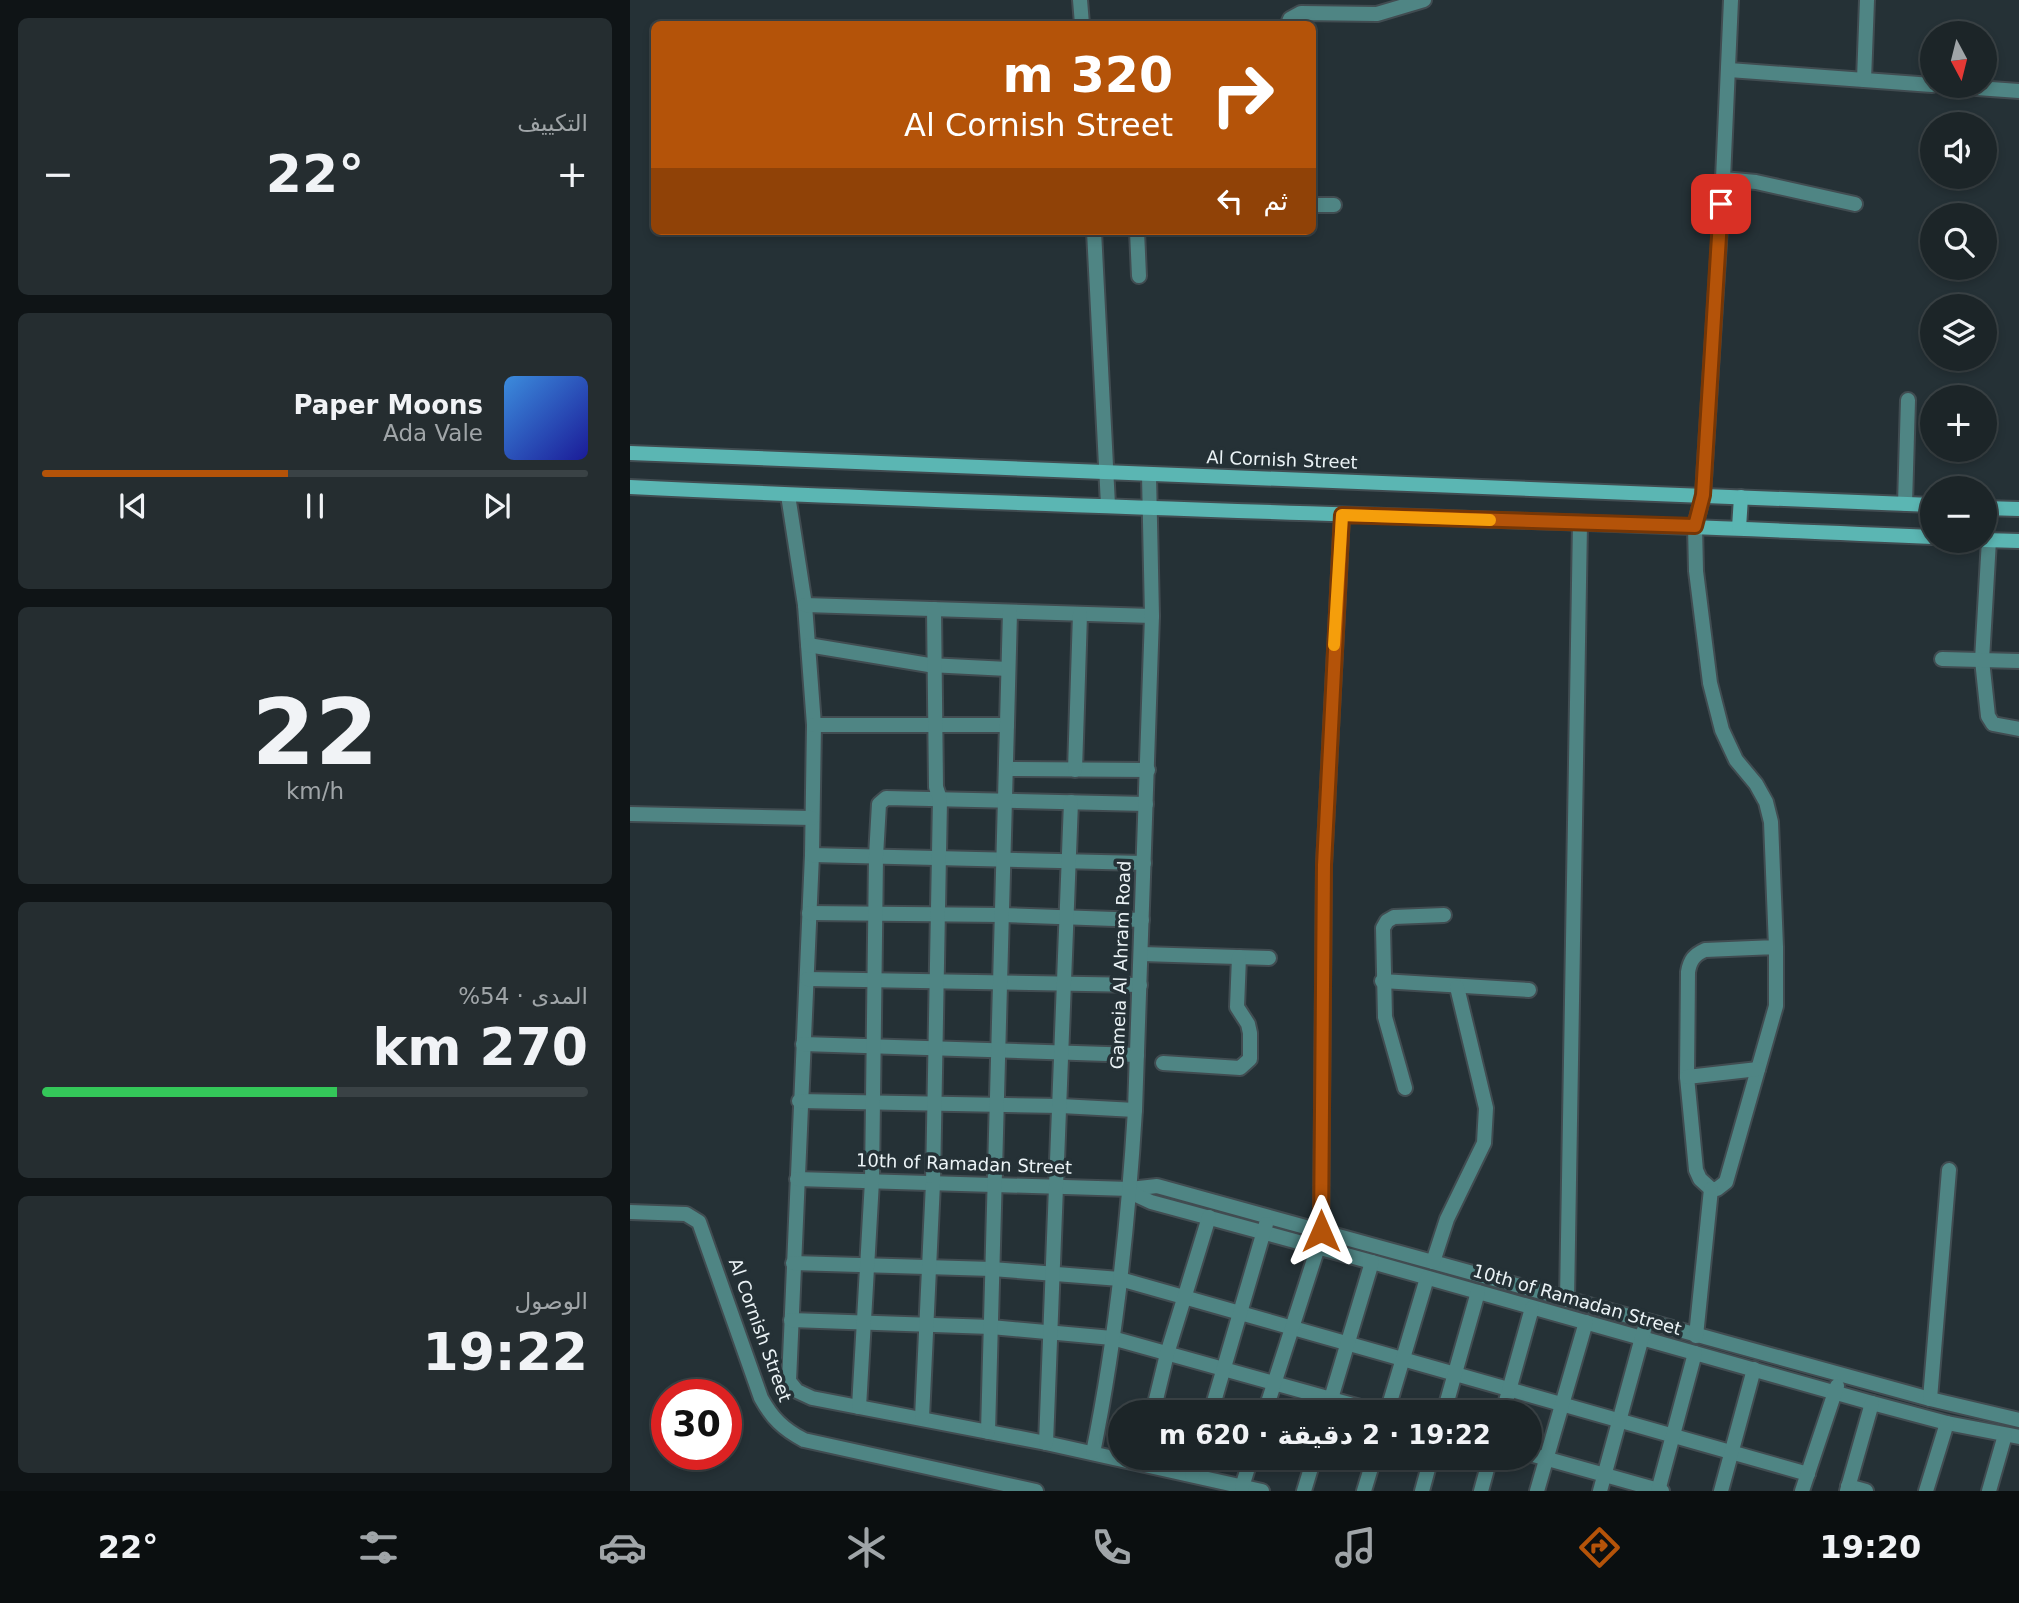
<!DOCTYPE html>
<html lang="ar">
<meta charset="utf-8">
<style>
body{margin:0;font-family:"DejaVu Sans",Cairo,sans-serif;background:#252d30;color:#f1f3f6;direction:rtl;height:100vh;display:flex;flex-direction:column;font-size:26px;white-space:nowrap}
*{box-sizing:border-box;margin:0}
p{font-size:23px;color:#a0a5a8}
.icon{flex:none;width:38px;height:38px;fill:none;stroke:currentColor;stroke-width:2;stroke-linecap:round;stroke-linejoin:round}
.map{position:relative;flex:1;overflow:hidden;direction:ltr}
.side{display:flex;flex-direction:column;gap:18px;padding:18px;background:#0f1416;width:630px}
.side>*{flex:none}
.guide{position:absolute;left:21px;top:21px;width:665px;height:214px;border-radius:10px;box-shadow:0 4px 10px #0003,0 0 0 2px #3a4245;direction:rtl;background:#b45309;color:#fff;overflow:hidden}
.needle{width:46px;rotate:173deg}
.tools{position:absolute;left:1290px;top:21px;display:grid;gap:14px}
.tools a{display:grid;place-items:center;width:77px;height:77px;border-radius:50%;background:#1c2528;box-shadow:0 4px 10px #0003,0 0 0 2px #3a4245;font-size:35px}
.speed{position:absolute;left:21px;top:1379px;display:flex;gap:14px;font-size:35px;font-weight:700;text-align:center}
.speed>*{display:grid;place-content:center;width:91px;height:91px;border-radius:50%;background:#1c2528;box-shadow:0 4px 10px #0003,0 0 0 2px #3a4245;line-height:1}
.speed .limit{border:10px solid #d22;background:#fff;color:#111}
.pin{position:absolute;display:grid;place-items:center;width:60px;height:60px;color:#fff;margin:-30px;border-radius:14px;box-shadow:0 4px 10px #0006}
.me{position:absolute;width:77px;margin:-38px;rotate:0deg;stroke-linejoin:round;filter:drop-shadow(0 0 5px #0008)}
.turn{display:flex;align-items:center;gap:24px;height:147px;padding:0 28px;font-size:32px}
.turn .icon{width:91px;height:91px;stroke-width:2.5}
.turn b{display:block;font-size:49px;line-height:60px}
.then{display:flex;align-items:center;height:66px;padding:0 28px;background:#0003;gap:14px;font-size:26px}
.big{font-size:52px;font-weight:600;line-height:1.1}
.side .tile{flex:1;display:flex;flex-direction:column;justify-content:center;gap:10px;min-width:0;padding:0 24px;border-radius:10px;background:#252d30}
.side .dial{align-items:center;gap:0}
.dial b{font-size:91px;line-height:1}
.song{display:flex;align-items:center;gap:21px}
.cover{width:84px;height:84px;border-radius:10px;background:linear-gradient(135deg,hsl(210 70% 55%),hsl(240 70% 35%))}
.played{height:7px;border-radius:4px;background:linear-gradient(90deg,#b45309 45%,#3a4245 45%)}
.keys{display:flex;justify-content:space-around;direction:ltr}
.heat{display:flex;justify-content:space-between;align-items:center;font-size:38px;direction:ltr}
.charge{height:10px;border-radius:5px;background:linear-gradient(90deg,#34c759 54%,#3a4245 0)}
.trip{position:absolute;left:478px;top:1400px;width:434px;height:70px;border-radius:35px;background:#1c2528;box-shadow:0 4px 10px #0003,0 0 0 2px #3a4245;font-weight:600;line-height:70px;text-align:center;direction:rtl}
.menu{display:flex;height:112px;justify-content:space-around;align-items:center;background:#0b0f10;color:#a0a5a8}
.menu .icon{width:49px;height:49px}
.menu .active{color:#b45309}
.menu b{font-size:32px;color:#f1f3f6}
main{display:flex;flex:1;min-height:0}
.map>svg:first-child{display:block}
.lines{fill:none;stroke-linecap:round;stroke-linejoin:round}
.street-casing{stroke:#414c51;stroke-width:18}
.secondary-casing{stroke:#414c51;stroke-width:18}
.street{stroke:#4f8584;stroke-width:14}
.secondary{stroke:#5bb6b3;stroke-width:14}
.route-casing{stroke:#753606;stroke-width:18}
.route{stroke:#b45309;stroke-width:12}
.slow{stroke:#f59e0b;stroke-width:12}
.labels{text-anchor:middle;stroke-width:7;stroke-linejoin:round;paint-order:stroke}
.street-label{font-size:18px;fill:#ebf3f6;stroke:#253136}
</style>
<main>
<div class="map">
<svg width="1389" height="1491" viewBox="0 0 1389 1491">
<rect width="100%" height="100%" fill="#253136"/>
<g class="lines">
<defs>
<g id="street">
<path d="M450 0 452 24"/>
<path d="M658 24 660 19 671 13 747 14 794 0"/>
<path d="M1099 70 1302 85"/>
<path d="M1234 80 1237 0"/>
<path d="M1319 86 1389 91"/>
<path d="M1093 179 1126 182 1225 204"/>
<path d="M682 205H704"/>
<path d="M464 231 478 505"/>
<path d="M507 231 509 276"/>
<path d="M158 495 175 605 184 725 182 855 159 1381 167 1391 182 1398 416 1443 632 1491"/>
<path d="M1073 495 1093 179 1101 0"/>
<path d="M1275 504 1278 400"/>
<path d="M1065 526 1066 571 1080 683 1092 730 1106 760 1126 784 1136 802 1141 822 1146 947 1075 950C1064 955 1060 960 1058 972L1057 1077 1066 1170 1070 1179 1081 1189H1087L1096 1182 1146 1006V947"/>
<path d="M1359 540 1352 660 1358 716 1363 724 1389 729"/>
<path d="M175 605 522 616"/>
<path d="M178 645 299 665 378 669"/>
<path d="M1312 659 1389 661"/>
<path d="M184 725H377"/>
<path d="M376 769 518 770"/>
<path d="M445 770 450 614"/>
<path d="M0 814 182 818"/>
<path d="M182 855 514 863"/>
<path d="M179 913 372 915 512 920"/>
<path d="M512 954 639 958"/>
<path d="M177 979 510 985"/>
<path d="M752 981 899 990"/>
<path d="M173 1044 507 1055"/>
<path d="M533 1063 610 1068 620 1059V1033L618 1024 607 1007 609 957"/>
<path d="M1057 1077 1128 1069"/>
<path d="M775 1088 755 1017 753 928 757 921 764 917 814 915"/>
<path d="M169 1101 431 1106 505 1110"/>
<path d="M167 1179 500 1189 527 1186 1300 1399 1389 1420"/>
<path d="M500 1189 506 1195 521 1202 742 1262 1242 1403 1317 1423 1389 1437"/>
<path d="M0 1212 56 1214 69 1222 131 1398C142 1418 153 1429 174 1440L406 1491"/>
<path d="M691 1231 694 865 712 515"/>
<path d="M803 1262 817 1219 854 1143 856 1108 827 987"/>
<path d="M163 1263 362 1269 490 1279 1178 1474"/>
<path d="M937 1300 950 523"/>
<path d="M161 1320 361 1327 482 1338 748 1412"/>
<path d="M1066 1336 1081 1189"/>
<path d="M1300 1399 1319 1170"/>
<path d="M229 1407 242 1181 246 856 249 804 256 798 516 804"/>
<path d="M523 1412 537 1354 579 1217"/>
<path d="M581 1412 636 1224"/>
<path d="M635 1412 688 1247"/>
<path d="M697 1412 742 1262"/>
<path d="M757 1412 797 1278"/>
<path d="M814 1412 848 1292"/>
<path d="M873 1412 902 1308"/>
<path d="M292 1418 303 1183 310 799 306 787 304 609"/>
<path d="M358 1432 380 612"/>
<path d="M416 1443 441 802"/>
<path d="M463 1453C486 1340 498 1225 505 1110L522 616 519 475"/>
<path d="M900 1454 1032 1491"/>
<path d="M562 1475 567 1458"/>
<path d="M1218 1486 1236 1491"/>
<path d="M612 1487 621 1458"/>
<path d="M674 1491 684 1458"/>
<path d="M734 1491 744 1458"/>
<path d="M792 1491 801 1458"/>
<path d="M851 1491 860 1458"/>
<path d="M907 1491 956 1322"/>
<path d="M970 1491 1014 1330"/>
<path d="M1028 1491 1065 1353"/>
<path d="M1091 1491 1124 1369"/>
<path d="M1172 1491 1207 1386"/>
<path d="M1217 1491 1242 1403"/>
<path d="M1296 1491 1317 1423"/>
<path d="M1359 1491 1375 1435"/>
</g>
<g id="secondary">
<path d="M0 453 1302 505"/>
<path d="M0 487C434 508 868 517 1302 537"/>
<path d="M1354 508 1389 509"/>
<path d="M1065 526 1073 495"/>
<path d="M1109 528 1111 497"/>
<path d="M1354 540 1389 541"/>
</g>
</defs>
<!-- street casing -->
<use href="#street" class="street-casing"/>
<!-- secondary casing -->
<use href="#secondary" class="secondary-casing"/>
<!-- street -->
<use href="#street" class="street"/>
<!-- secondary -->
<use href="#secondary" class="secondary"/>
</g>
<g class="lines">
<defs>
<path id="route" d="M691 1231 694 865 712 515 1065 526 1073 495 1091 204"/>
</defs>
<!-- route casing -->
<use href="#route" class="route-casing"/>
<!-- route -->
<use href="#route" class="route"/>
<!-- slow -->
<path class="slow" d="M704 645 712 515 860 520"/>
</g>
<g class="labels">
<!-- street labels -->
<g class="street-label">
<text transform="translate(652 460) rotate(2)" y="6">Al Cornish Street</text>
<text transform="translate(491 965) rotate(-88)" y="6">Gameia Al Ahram Road</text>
<text transform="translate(334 1164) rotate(2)" y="6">10th of Ramadan Street</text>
<text transform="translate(947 1300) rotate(16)" y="6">10th of Ramadan Street</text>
<text transform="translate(130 1330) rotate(70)" y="6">Al Cornish Street</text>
</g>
</g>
</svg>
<div class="tools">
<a><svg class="needle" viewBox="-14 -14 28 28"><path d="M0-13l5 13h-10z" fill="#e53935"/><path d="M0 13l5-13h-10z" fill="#a0a5a8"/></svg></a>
<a><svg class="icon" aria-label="sound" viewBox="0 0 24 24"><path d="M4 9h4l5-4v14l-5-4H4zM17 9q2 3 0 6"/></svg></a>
<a><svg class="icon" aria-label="search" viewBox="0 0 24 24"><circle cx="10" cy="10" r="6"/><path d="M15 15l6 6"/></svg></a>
<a><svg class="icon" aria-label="layers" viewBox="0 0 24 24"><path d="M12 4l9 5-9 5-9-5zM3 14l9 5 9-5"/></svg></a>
<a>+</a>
<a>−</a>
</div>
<div class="speed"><div class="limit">30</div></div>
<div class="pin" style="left:1091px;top:204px;background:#d93025"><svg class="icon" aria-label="arrive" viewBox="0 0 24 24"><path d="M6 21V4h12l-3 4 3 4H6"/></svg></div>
<svg class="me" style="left:691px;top:1231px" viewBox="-20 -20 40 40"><path d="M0-17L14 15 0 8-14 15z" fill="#b45309" stroke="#fff" stroke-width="4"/></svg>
<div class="trip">19:22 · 2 دقيقة · 620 m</div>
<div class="guide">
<div class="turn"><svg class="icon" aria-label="right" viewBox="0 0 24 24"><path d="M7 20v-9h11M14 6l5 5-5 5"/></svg><div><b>320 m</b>Al Cornish Street</div></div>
<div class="then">ثم<svg class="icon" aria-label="left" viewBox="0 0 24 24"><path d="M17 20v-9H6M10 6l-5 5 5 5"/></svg></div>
</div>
</div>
<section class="side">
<div class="tile"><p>التكييف</p>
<div class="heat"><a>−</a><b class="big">22°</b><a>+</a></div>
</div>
<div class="tile">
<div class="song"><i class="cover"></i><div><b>Paper Moons</b><p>Ada Vale</p></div></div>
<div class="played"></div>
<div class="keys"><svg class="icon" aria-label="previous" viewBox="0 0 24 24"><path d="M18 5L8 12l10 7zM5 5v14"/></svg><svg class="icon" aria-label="pause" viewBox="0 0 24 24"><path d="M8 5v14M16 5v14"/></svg><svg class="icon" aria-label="next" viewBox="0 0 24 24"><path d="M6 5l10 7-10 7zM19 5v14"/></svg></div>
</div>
<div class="tile dial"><b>22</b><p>km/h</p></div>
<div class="tile"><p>المدى · 54%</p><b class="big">270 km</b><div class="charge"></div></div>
<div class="tile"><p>الوصول</p><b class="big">19:22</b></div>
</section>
</main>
<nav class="menu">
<b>19:20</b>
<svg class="icon active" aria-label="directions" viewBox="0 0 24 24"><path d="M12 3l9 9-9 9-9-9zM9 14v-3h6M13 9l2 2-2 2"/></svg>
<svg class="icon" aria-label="music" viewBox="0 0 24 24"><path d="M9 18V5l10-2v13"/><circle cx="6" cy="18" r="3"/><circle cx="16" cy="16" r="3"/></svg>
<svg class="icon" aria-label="phone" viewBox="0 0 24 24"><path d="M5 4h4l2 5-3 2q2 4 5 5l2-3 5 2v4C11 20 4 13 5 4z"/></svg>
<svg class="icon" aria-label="climate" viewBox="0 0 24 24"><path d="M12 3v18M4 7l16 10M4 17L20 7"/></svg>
<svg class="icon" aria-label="car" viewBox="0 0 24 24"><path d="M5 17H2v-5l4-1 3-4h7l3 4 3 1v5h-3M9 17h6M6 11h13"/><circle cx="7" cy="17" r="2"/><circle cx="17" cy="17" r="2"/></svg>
<svg class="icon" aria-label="filters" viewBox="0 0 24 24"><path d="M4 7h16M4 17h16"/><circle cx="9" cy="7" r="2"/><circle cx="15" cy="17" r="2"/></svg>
<b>22°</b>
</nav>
